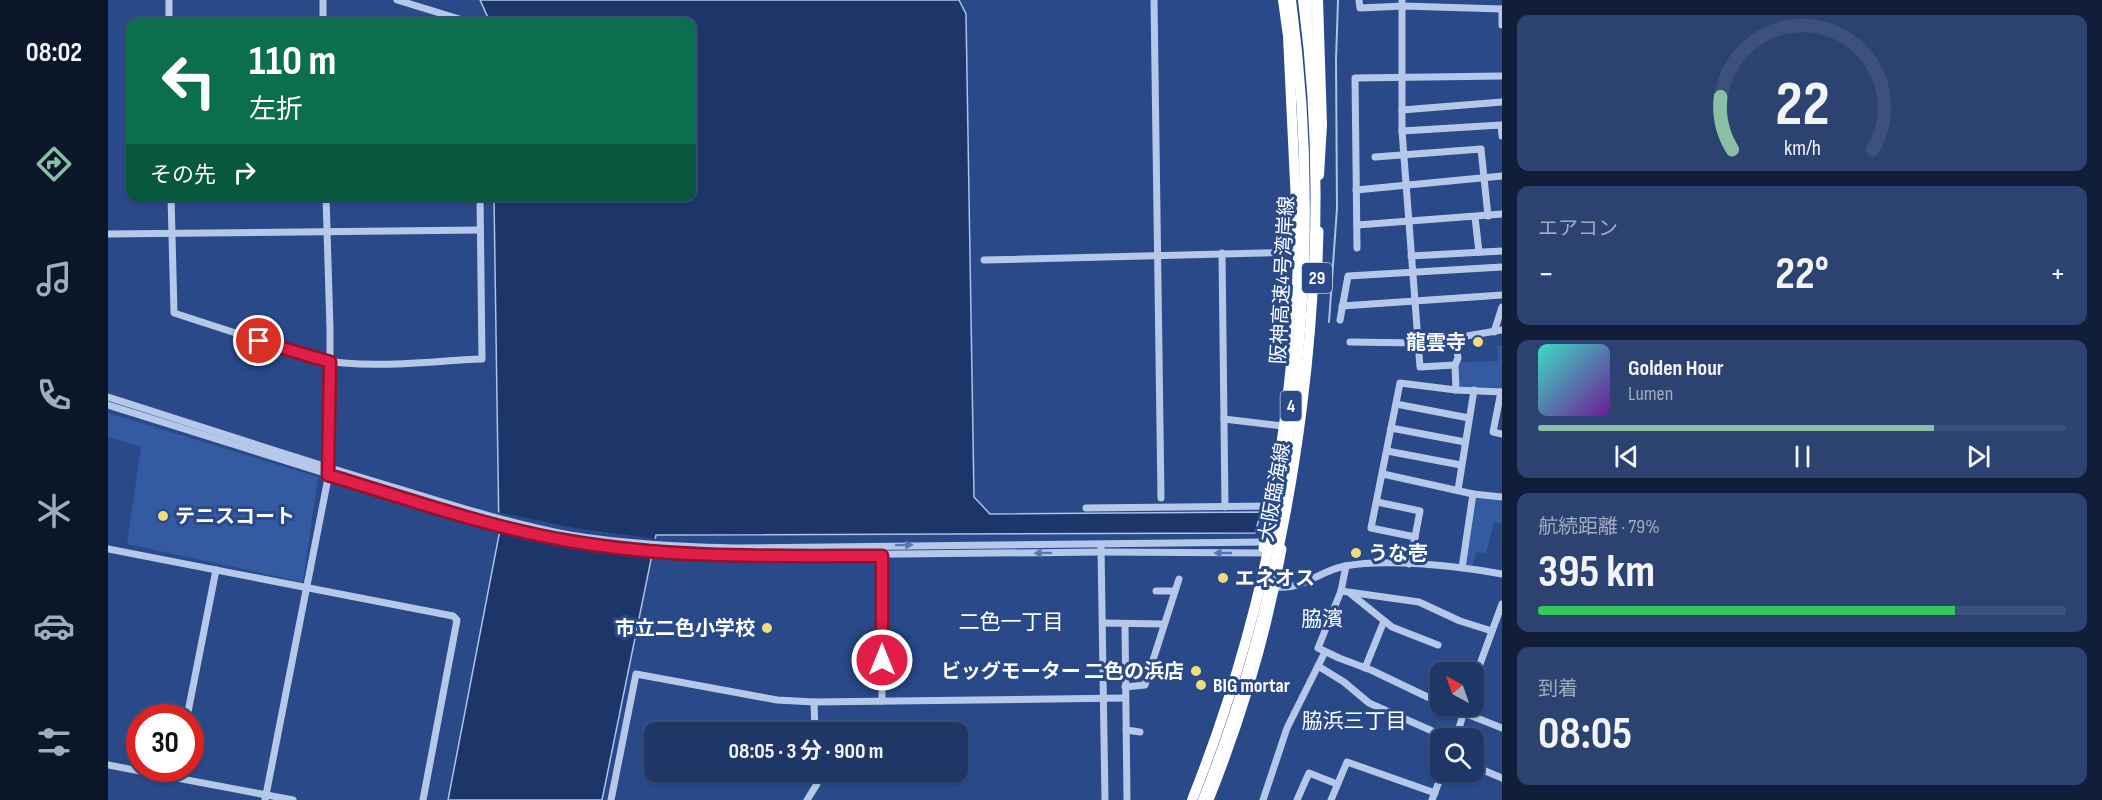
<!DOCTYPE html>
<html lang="ja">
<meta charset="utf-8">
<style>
body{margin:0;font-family:"Sofia Sans Condensed","Noto Sans JP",sans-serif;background:#2c4270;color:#f1f3f6;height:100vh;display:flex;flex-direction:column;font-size:22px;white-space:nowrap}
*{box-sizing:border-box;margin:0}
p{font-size:20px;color:#a1acc0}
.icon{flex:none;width:33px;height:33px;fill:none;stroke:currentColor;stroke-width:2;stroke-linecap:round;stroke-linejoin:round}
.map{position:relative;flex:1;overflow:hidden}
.drawer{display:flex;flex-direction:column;gap:15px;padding:15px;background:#111e39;width:600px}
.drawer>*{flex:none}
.hud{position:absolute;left:18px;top:18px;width:570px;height:183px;border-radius:12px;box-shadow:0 2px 4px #0004,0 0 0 2px #3c517b;background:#0b6e4f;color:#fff;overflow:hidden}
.needle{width:39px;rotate:320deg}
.controls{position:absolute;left:1322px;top:662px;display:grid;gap:12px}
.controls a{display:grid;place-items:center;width:54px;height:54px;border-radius:12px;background:#1f3767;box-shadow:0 2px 4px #0004,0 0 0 2px #3c517b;font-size:30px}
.speed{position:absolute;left:18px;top:704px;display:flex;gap:12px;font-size:30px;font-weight:700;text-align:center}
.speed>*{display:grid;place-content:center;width:78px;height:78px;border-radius:50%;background:#1f3767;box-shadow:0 2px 4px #0004,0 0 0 2px #3c517b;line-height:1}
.speed .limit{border:9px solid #d22;background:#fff;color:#111}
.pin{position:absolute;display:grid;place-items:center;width:51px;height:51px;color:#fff;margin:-26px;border:3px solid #fff;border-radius:50%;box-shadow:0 2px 6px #0007}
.me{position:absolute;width:66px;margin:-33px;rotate:0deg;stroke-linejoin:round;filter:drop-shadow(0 0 4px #0008)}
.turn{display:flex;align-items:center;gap:21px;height:126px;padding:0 24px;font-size:27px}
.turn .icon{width:78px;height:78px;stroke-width:2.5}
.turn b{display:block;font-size:42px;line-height:51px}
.then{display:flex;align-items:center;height:57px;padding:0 24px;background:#0003;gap:12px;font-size:22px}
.big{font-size:45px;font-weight:700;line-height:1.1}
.drawer .card{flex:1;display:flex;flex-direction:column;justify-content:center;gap:9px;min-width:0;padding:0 21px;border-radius:12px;background:#2c4270}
.drawer .dial{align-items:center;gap:0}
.dial svg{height:156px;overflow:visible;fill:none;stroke:#3c517b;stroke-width:7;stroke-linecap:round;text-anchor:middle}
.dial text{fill:#f1f3f6;stroke:none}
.song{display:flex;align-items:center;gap:18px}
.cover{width:72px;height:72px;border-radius:9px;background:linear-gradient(135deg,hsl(170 70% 55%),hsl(280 70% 35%))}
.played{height:6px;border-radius:3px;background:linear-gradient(90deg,#8abfa5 75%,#3c517b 75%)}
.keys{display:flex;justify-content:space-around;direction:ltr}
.heat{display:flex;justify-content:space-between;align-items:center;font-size:33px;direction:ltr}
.charge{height:9px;border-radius:4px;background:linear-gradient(90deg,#34c759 79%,#3c517b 0)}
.trip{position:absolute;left:536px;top:722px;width:324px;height:60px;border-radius:12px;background:#1f3767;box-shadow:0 2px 4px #0004,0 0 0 2px #3c517b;font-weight:700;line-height:60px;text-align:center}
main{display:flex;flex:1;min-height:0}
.tabs{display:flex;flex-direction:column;width:108px;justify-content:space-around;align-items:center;background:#0c1629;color:#a1acc0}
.tabs .icon{width:42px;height:42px}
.tabs .on{color:#8abfa5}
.tabs b{font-size:27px;color:#f1f3f6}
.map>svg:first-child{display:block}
.green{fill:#345aa1}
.water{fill:#1d366a;stroke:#abc2e9;stroke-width:1.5}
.pier{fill:#294989}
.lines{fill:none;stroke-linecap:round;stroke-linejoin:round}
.stream{stroke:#abc2e9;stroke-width:2}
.minor{stroke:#b6c8e9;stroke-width:7}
.major{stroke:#f9fafe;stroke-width:9}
.highway{stroke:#fff;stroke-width:10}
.highway-bridge{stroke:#fff;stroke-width:10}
.oneway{fill:#5a75ab}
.route-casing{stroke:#92132f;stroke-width:15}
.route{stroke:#e11d48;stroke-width:10}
.poi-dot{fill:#f0db7d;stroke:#294989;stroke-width:2}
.labels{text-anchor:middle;stroke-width:6;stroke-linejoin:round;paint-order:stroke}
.shield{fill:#294989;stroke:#bfc8dc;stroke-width:1.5}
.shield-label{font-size:18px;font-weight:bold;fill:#fff}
.street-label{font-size:20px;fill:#fff;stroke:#294989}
.poi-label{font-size:20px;font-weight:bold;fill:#fff;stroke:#294989;text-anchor:start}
.neighbourhood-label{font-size:21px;fill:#fff;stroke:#294989}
</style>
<main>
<nav class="tabs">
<b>08:02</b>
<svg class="icon on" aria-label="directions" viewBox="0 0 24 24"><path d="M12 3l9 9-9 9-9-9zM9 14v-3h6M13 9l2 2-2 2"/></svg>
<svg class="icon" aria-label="music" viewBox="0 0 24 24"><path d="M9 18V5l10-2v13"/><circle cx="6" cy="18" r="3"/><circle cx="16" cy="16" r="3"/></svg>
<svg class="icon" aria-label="phone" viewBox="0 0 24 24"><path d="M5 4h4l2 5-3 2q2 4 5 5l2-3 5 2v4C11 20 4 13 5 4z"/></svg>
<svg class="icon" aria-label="climate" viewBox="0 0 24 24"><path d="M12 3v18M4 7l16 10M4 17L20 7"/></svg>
<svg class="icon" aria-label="car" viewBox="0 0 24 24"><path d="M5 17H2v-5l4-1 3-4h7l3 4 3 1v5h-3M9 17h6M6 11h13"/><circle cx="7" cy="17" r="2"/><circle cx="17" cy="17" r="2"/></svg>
<svg class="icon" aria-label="filters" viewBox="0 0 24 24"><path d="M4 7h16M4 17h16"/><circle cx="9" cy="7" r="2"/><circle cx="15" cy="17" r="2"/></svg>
</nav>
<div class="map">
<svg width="1394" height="800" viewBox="0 0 1394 800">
<rect width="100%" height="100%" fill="#294989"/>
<!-- green -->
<g class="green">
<path d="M1394 345V389L1351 387V362L1390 361 1389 346Z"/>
<path d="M0 413 210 477 195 582 19 544 33 447 0 437Z"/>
<path d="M1368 497 1394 501V524L1386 522 1378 553 1368 552 1365 565H1356Z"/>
</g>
<!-- water -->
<path class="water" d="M372 0H851L858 14 866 497 882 514 1153 512 1147 533 548 535 494 800H340L391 535 386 197 584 196V22H382Z"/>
<!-- pier -->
<path class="pier" d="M389 512 467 528 550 539 546 558 481 552 388 533Z"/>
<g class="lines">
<!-- stream -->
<path class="stream" d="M1221 322 1229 208 1228 60 1230 0"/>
<!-- minor -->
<g class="minor">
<path d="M61 0V22"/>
<path d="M289 0 361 22"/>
<path d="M1046 0 1053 498"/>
<path d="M1251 0 1252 8 1295 6 1394 9"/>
<path d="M1294 0V131L1312 367 1347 365 1348 390"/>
<path d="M1394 9V25"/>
<path d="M215 22V0"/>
<path d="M1294 110 1394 102"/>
<path d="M1294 131 1393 125 1394 136"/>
<path d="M1267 157 1373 149 1380 216"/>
<path d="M1248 190 1394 176"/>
<path d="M63 196 66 313 208 359C261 370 320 361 374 359L372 196"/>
<path d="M1367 217 1371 252"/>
<path d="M1249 225 1394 214"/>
<path d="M0 234 372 230"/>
<path d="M1249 248 1247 78 1394 76"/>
<path d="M1114 253 1117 507"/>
<path d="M1303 256 1394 251"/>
<path d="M876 260 1190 252"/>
<path d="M1234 306 1394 295"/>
<path d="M1232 320 1240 276 1394 267"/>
<path d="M1386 332 1394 307"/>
<path d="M1242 342 1309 343 1347 338"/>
<path d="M1347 365 1350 358 1347 338 1394 330"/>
<path d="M1393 392 1385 432 1394 434"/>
<path d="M0 397C98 428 196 461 295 490 350 507 405 524 462 535 516 544 570 546 625 548L1158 542"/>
<path d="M1288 404 1361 418"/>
<path d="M0 405 389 527 505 548 605 556 993 552 1161 553"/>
<path d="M1116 419 1175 426"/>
<path d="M1283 428 1357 442"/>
<path d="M1279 451 1353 465"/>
<path d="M1275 474 1365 494 1394 497"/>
<path d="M1350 490 1366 390"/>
<path d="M1269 502 1312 511 1307 537"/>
<path d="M978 508 1163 506"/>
<path d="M993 548 997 800"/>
<path d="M0 549 345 616 349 620 315 800"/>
<path d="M774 556V701"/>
<path d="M1301 564 1307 537 1263 528 1292 383 1348 390 1394 392"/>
<path d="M1238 566 1233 591 1210 648 1231 658 1263 670 1332 703"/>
<path d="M1354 568 1365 494"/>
<path d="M1167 587C1197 590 1210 571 1237 566 1279 558 1351 566 1394 574"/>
<path d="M1048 591H1066"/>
<path d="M1233 591 1311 602 1352 621 1384 631"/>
<path d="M1243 594 1284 627 1330 645"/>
<path d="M995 623 1055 624"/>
<path d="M1017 624 1019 800"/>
<path d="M1210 666 1236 682 1261 703 1340 738"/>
<path d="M1257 668 1276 621"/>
<path d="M1365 683 1394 604"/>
<path d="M1017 687 1037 685 1071 579"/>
<path d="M706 702 707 732"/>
<path d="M1336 705 1394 728"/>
<path d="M79 717 108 570"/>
<path d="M1018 730 1032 732"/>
<path d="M1348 738 1358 705"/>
<path d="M1365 763 1375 770 1394 778"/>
<path d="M0 765 185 800"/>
<path d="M67 778 69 768"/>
<path d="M157 800 222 468V329L218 196"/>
<path d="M503 800 528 674 669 700 706 702 1017 698"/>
<path d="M699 800 709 784V771"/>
<path d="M1155 800 1179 728 1217 652"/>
<path d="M1189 800 1201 773 1229 784"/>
<path d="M1223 800 1239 762 1327 793"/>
<path d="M1324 800 1335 771"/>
</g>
<!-- major -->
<g class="major">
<path d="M1201 0 1208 79"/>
<path d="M1210 262 1211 231"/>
<path d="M1155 548C1175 447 1188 343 1190 240"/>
<path d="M1101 800C1133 720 1159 635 1174 549"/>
</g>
<!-- highway -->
<g class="highway">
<path d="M1175 0 1180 36 1190 245"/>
<path d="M1210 0 1214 125 1211 175"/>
</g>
<!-- highway-bridge -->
<g class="highway-bridge">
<path d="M1084 800C1184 549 1219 268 1183 0"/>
<path d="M1095 800C1192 558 1229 258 1195 0"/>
</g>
</g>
<!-- one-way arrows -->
<defs><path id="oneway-solid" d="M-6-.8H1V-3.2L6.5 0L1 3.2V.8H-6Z" transform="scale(1.5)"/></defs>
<g class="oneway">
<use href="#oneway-solid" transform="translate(796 545) rotate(-1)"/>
<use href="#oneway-solid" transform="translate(935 553) rotate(179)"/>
<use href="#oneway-solid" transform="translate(1115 553) rotate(-180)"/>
</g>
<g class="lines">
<defs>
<path id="route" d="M151 341 222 362 220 475C300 499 379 527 461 541 564 559 669 556 774 556V660"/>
</defs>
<!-- route casing -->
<use href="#route" class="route-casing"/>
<!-- route -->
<use href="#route" class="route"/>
</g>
<!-- markers -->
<g class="poi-dot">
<circle cx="1370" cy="342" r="6"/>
<circle cx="55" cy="516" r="6"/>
<circle cx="1248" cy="553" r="6"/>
<circle cx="1115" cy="578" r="6"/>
<circle cx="659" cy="628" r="6"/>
<circle cx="1088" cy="671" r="6"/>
<circle cx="1093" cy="685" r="6"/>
</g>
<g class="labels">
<!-- shield labels -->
<g class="shield">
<rect x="1194" y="263" width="30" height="30" rx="4.5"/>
<rect x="1172.5" y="391" width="21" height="30" rx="4.5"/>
</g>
<g class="shield-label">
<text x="1209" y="284">29</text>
<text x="1183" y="412">4</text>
</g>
<!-- street labels -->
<g class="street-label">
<text transform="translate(1174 280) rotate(-87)" y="7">阪神高速4号湾岸線</text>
<text transform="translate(1166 492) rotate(-80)" y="7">大阪臨海線</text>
</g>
<!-- poi labels -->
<g class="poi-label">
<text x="1358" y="349" text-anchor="end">龍雲寺</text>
<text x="67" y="523">テニスコート</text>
<text x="1260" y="560">うな壱</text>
<text x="1127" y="585">エネオス</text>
<text x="647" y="635" text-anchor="end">市立二色小学校</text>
<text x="1076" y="678" text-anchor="end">ビッグモーター 二色の浜店</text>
<text x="1105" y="692">BIG mortar</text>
</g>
<!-- neighbourhood labels -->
<g class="neighbourhood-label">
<text x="1214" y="626">脇濱</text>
<text x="903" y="629">二色一丁目</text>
<text x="1246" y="728">脇浜三丁目</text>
</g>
</g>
</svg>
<div class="controls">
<a><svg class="needle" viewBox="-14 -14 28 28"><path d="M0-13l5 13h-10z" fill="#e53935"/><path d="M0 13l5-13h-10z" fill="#a1acc0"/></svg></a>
<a><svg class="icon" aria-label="search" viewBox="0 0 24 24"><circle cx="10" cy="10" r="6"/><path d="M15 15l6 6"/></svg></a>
</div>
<div class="speed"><div class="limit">30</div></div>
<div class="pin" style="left:151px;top:341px;background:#d93025"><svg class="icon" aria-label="arrive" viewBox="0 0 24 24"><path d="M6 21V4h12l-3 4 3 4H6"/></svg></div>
<svg class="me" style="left:774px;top:660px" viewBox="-20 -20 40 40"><circle r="17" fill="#e11d48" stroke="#fff" stroke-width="3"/><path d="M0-11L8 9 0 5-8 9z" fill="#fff"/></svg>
<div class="trip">08:05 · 3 分 · 900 m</div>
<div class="hud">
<div class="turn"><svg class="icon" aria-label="left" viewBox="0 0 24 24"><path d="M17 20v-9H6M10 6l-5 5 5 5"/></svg><div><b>110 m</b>左折</div></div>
<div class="then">その先<svg class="icon" aria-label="right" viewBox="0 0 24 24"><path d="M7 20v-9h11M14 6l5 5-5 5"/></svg></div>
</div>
</div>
<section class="drawer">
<div class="card dial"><svg viewBox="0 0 100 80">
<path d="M14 69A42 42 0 1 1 86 69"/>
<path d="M14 69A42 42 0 0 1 8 42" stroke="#8abfa5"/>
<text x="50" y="56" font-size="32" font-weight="700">22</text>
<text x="50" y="72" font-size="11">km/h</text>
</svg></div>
<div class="card"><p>エアコン</p>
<div class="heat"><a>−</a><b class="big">22°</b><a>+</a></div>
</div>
<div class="card">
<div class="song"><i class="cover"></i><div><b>Golden Hour</b><p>Lumen</p></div></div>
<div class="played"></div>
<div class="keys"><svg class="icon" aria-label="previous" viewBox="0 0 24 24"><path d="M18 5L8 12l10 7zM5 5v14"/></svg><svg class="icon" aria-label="pause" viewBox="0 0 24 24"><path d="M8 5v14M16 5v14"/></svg><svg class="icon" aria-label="next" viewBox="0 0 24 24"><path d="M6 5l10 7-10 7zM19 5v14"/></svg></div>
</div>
<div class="card"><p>航続距離 · 79%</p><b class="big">395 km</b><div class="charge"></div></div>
<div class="card"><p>到着</p><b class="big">08:05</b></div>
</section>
</main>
